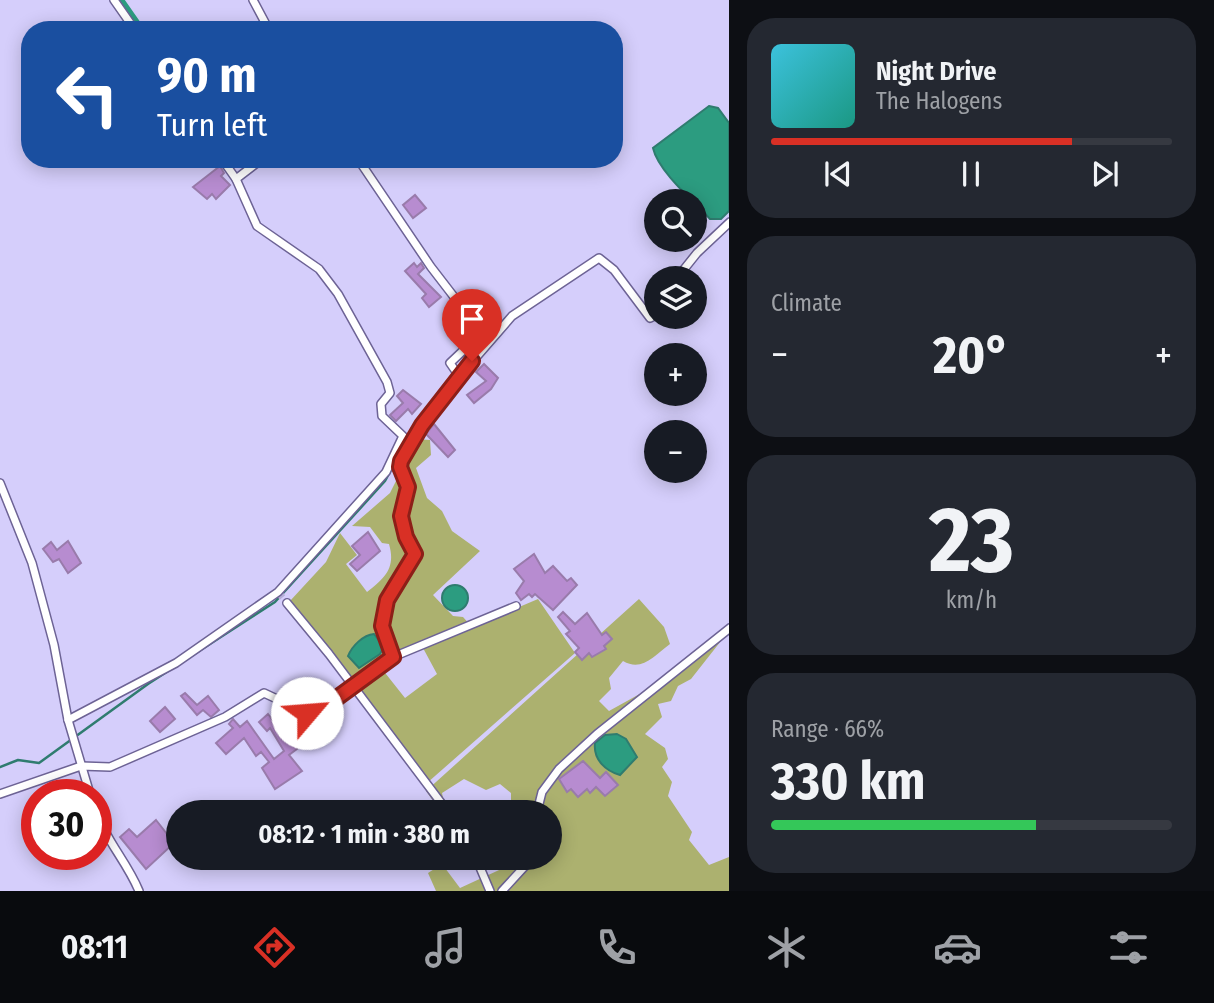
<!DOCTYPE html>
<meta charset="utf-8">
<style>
body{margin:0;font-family:"Fira Sans Condensed",sans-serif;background:#242831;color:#f1f3f6;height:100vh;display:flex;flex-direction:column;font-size:26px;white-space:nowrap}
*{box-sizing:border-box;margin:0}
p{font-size:23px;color:#9ea1a6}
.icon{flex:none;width:38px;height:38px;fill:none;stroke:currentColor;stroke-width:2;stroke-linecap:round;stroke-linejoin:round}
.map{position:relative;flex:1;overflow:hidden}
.details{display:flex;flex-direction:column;gap:18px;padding:18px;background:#0d0f14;width:485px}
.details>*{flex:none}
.guide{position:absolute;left:21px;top:21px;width:602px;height:147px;border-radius:28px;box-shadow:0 4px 18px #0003;background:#1a4fa0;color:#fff;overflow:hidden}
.controls{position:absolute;left:644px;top:189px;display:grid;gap:14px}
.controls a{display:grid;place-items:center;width:63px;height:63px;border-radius:50%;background:#171b24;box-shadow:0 4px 18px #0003;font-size:35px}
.speed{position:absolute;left:21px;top:779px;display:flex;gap:14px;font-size:35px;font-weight:700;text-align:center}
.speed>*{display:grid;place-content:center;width:91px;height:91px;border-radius:50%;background:#171b24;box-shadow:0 4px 18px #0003;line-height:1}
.speed .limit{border:10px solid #d22;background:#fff;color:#111}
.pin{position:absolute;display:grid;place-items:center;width:60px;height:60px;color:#fff;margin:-72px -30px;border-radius:50% 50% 50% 0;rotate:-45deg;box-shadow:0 0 7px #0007}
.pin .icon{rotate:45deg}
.me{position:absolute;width:77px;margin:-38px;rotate:63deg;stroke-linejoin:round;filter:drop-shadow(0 0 5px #0008)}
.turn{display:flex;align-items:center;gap:24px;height:147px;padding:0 21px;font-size:32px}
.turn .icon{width:91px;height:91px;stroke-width:2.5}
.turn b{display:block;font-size:49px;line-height:60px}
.big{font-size:52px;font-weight:700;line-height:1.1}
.details .card{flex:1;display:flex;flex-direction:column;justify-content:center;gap:10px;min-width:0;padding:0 24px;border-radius:28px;background:#242831}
.details .dial{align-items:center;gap:0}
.dial b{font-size:91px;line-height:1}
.song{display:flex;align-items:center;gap:21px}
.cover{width:84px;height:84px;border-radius:10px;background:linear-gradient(135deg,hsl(190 70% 55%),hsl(170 70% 35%))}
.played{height:7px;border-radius:4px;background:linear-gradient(90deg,#d93025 75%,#363941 75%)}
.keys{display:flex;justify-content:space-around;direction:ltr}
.heat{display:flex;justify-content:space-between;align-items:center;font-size:38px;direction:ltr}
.charge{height:10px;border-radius:5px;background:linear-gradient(90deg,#34c759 66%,#363941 0)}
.trip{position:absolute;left:166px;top:800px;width:396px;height:70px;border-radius:35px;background:#171b24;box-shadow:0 4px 18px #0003;font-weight:700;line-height:70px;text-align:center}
.tab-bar{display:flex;height:112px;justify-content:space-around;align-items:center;background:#090b0e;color:#9ea1a6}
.tab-bar .icon{width:49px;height:49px}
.tab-bar .current{color:#d93025}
.tab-bar b{font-size:32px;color:#f1f3f6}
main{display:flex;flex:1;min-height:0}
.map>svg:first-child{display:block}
.green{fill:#acb16f}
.water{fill:#2c9c80;stroke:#2f7c6f;stroke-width:2}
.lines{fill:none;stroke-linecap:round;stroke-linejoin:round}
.stream{stroke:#2f7c6f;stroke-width:2.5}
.canal{stroke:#2c9c80;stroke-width:8}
.building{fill:#b78cd0;stroke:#997bab;stroke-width:2}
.minor-tunnel{stroke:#b5afd7;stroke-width:7;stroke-dasharray:7 3.5;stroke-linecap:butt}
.minor-casing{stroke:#6d6395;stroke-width:10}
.minor{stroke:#fff;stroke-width:7}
.route-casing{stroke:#8d1f18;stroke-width:18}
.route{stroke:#d93025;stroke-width:12}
</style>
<main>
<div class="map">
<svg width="730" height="891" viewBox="0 0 730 891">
<rect width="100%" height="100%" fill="#d5cefb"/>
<!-- green -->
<g class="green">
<path d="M417 439 430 440 431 455 416 468 427 498 442 511 452 531 480 551 433 595 453 616 463 617 472 627 538 599 575 653 427 783 355 688 382 669 405 698 437 674 423 648 351 678 290 601 326 562 340 533 357 555 346 564 367 592C385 578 396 568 389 544L382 543 370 527 352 526 390 493Z"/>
<path d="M639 599 664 627 670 644C654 656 642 672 623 661L609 678 611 689 599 701 609 711 681 671 726 630 728 632 691 679 678 686 671 701 658 704 662 717 645 734 665 748 668 759 662 767 672 782 668 796 692 832 689 840 709 865 729 857V891H436L428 873 442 864 460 888 525 858H550V812H511V793L500 784 486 790 464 779 442 793 446 812H441L426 791Z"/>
</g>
<!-- water -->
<g class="water">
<path d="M709 106 718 108 729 123V211L721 219H710C694 202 658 171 653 148Z"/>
<circle cx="455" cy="598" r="13"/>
<path d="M374 634 384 647 380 654 359 668 348 656C352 646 363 635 374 634Z"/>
<circle cx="318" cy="729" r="16"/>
<path d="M617 734 626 739 637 757 620 775C606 771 593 760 595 743L605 735Z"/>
</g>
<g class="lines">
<!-- stream -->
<path class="stream" d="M0 767 18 760 39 763 148 684 275 602 385 481 414 427 473 349 483 318 474 299"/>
<!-- canal -->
<path class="canal" d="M120 0 141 30"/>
</g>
<!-- building -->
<g class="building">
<path d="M220 166 224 173 221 176 230 185 216 199 212 194 207 199 193 187Z"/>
<path d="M415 195 426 208 413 218 403 205Z"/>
<path d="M414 263 417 267 421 263 424 268 418 274 441 297 429 307 422 298 426 294 405 271Z"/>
<path d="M484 364 498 378 491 389 474 403 467 395 486 381 476 372Z"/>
<path d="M403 390 421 404 412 414 408 409 396 421 390 415 403 403 397 396Z"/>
<path d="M434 424 455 450 448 457 426 434Z"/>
<path d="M368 532 380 551 357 571 350 564 360 555 352 546Z"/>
<path d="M68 541 81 563 68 573 59 559 53 562 43 549 51 542 57 550Z"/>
<path d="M534 554 545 573 553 566 567 581 571 578 577 585 553 610 535 594 532 597 529 594 521 600 516 593 524 581 514 569Z"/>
<path d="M563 612 575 624 587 613 602 635 606 632 612 639 604 646 606 649 592 657 589 653 582 660 575 652 579 648 566 634 570 631 558 617Z"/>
<path d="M185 693 197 705 208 696 219 710 211 717 203 710 197 715 181 696Z"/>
<path d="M165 707 175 719 160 732 150 721Z"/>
<path d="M268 714 283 733 290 726 295 733 292 736 298 744 297 749 289 755 302 771 275 789 262 768 269 762 261 752 256 756 244 738 226 754 216 743 233 728 229 724 233 719 240 727 247 721 274 759 284 751 270 728 267 731 259 722Z"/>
<path d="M583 761 600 778 606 772 618 785 605 796 596 787 590 793 587 789 578 797 571 789 567 792 559 779Z"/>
<path d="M156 820 174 843 146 869 120 837 129 829 137 837Z"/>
</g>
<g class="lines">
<!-- minor-tunnel -->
<path class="minor-tunnel" d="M278 592 287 603"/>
<defs>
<g id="minor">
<path d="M114 0 135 30"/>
<path d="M253 0 269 30"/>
<path d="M358 159 431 267 468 315 471 333 468 346 450 363 459 376"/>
<path d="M236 179 262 159"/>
<path d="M677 278 697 253 730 222"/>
<path d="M0 483 32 563 54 645 68 720 90 794"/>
<path d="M287 603 329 654 448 812"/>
<path d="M393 657 382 626 387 600 415 554 406 537 401 516 408 487 400 467 401 461 452 385 512 316 599 258 614 270 650 318 656 315"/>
<path d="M68 720 176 663 278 592 386 472 403 436 382 416 381 404 390 393 387 382 338 294 319 269 257 226 236 179 222 159"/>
<path d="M0 794 81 766 110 767 225 717 264 693 307 713 330 703 393 657 516 606"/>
<path d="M96 812C107 842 127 862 139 891"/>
<path d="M537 812 542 792 559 769 597 734 730 628"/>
<path d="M476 858 490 891"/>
<path d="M502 891 526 865 528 858"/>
</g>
</defs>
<!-- minor casing -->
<use href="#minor" class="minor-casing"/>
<!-- minor -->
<use href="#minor" class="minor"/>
</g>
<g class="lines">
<defs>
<path id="route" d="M307 713 330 703 393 657 382 626 387 600 415 554 406 537 401 516 408 487 400 467 401 461 422 425 472 361"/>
</defs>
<!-- route casing -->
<use href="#route" class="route-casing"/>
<!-- route -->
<use href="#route" class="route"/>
</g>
</svg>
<div class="controls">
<a><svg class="icon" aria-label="search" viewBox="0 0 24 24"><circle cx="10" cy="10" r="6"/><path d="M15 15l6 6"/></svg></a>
<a><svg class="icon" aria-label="layers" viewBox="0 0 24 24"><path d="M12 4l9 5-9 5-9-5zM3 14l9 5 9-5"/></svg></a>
<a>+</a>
<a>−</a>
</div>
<div class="speed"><div class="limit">30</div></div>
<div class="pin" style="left:472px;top:361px;background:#d93025"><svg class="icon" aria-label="arrive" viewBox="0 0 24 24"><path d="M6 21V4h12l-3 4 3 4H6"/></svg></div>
<svg class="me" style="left:307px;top:713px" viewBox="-20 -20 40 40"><circle r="19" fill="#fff"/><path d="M0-13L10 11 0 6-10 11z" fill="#d93025"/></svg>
<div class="trip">08:12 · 1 min · 380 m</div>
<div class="guide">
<div class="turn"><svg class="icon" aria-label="left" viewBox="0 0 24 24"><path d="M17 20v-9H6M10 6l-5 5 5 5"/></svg><div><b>90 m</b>Turn left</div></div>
</div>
</div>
<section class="details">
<div class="card">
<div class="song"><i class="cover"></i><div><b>Night Drive</b><p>The Halogens</p></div></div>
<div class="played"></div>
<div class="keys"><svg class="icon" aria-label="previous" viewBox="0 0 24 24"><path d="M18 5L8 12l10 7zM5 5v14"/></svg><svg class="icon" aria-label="pause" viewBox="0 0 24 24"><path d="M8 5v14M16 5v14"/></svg><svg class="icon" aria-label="next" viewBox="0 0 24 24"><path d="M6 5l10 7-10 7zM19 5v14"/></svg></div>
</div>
<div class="card"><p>Climate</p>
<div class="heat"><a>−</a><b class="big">20°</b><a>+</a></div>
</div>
<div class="card dial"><b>23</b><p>km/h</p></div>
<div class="card"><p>Range · 66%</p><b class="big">330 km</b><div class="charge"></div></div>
</section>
</main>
<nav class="tab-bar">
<b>08:11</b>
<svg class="icon current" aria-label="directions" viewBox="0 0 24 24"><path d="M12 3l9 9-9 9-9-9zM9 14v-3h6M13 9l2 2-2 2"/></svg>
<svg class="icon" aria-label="music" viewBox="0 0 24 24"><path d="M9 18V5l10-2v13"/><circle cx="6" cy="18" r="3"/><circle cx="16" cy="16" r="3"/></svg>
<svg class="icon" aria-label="phone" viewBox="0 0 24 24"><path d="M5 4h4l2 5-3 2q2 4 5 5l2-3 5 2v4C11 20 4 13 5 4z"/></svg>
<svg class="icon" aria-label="climate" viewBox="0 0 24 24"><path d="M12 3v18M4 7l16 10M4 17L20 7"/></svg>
<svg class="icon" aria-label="car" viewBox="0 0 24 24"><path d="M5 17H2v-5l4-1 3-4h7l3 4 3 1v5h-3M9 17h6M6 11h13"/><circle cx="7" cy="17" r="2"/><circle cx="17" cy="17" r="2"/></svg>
<svg class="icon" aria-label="filters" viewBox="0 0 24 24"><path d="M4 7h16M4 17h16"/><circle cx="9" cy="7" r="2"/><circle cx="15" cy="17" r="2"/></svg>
</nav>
